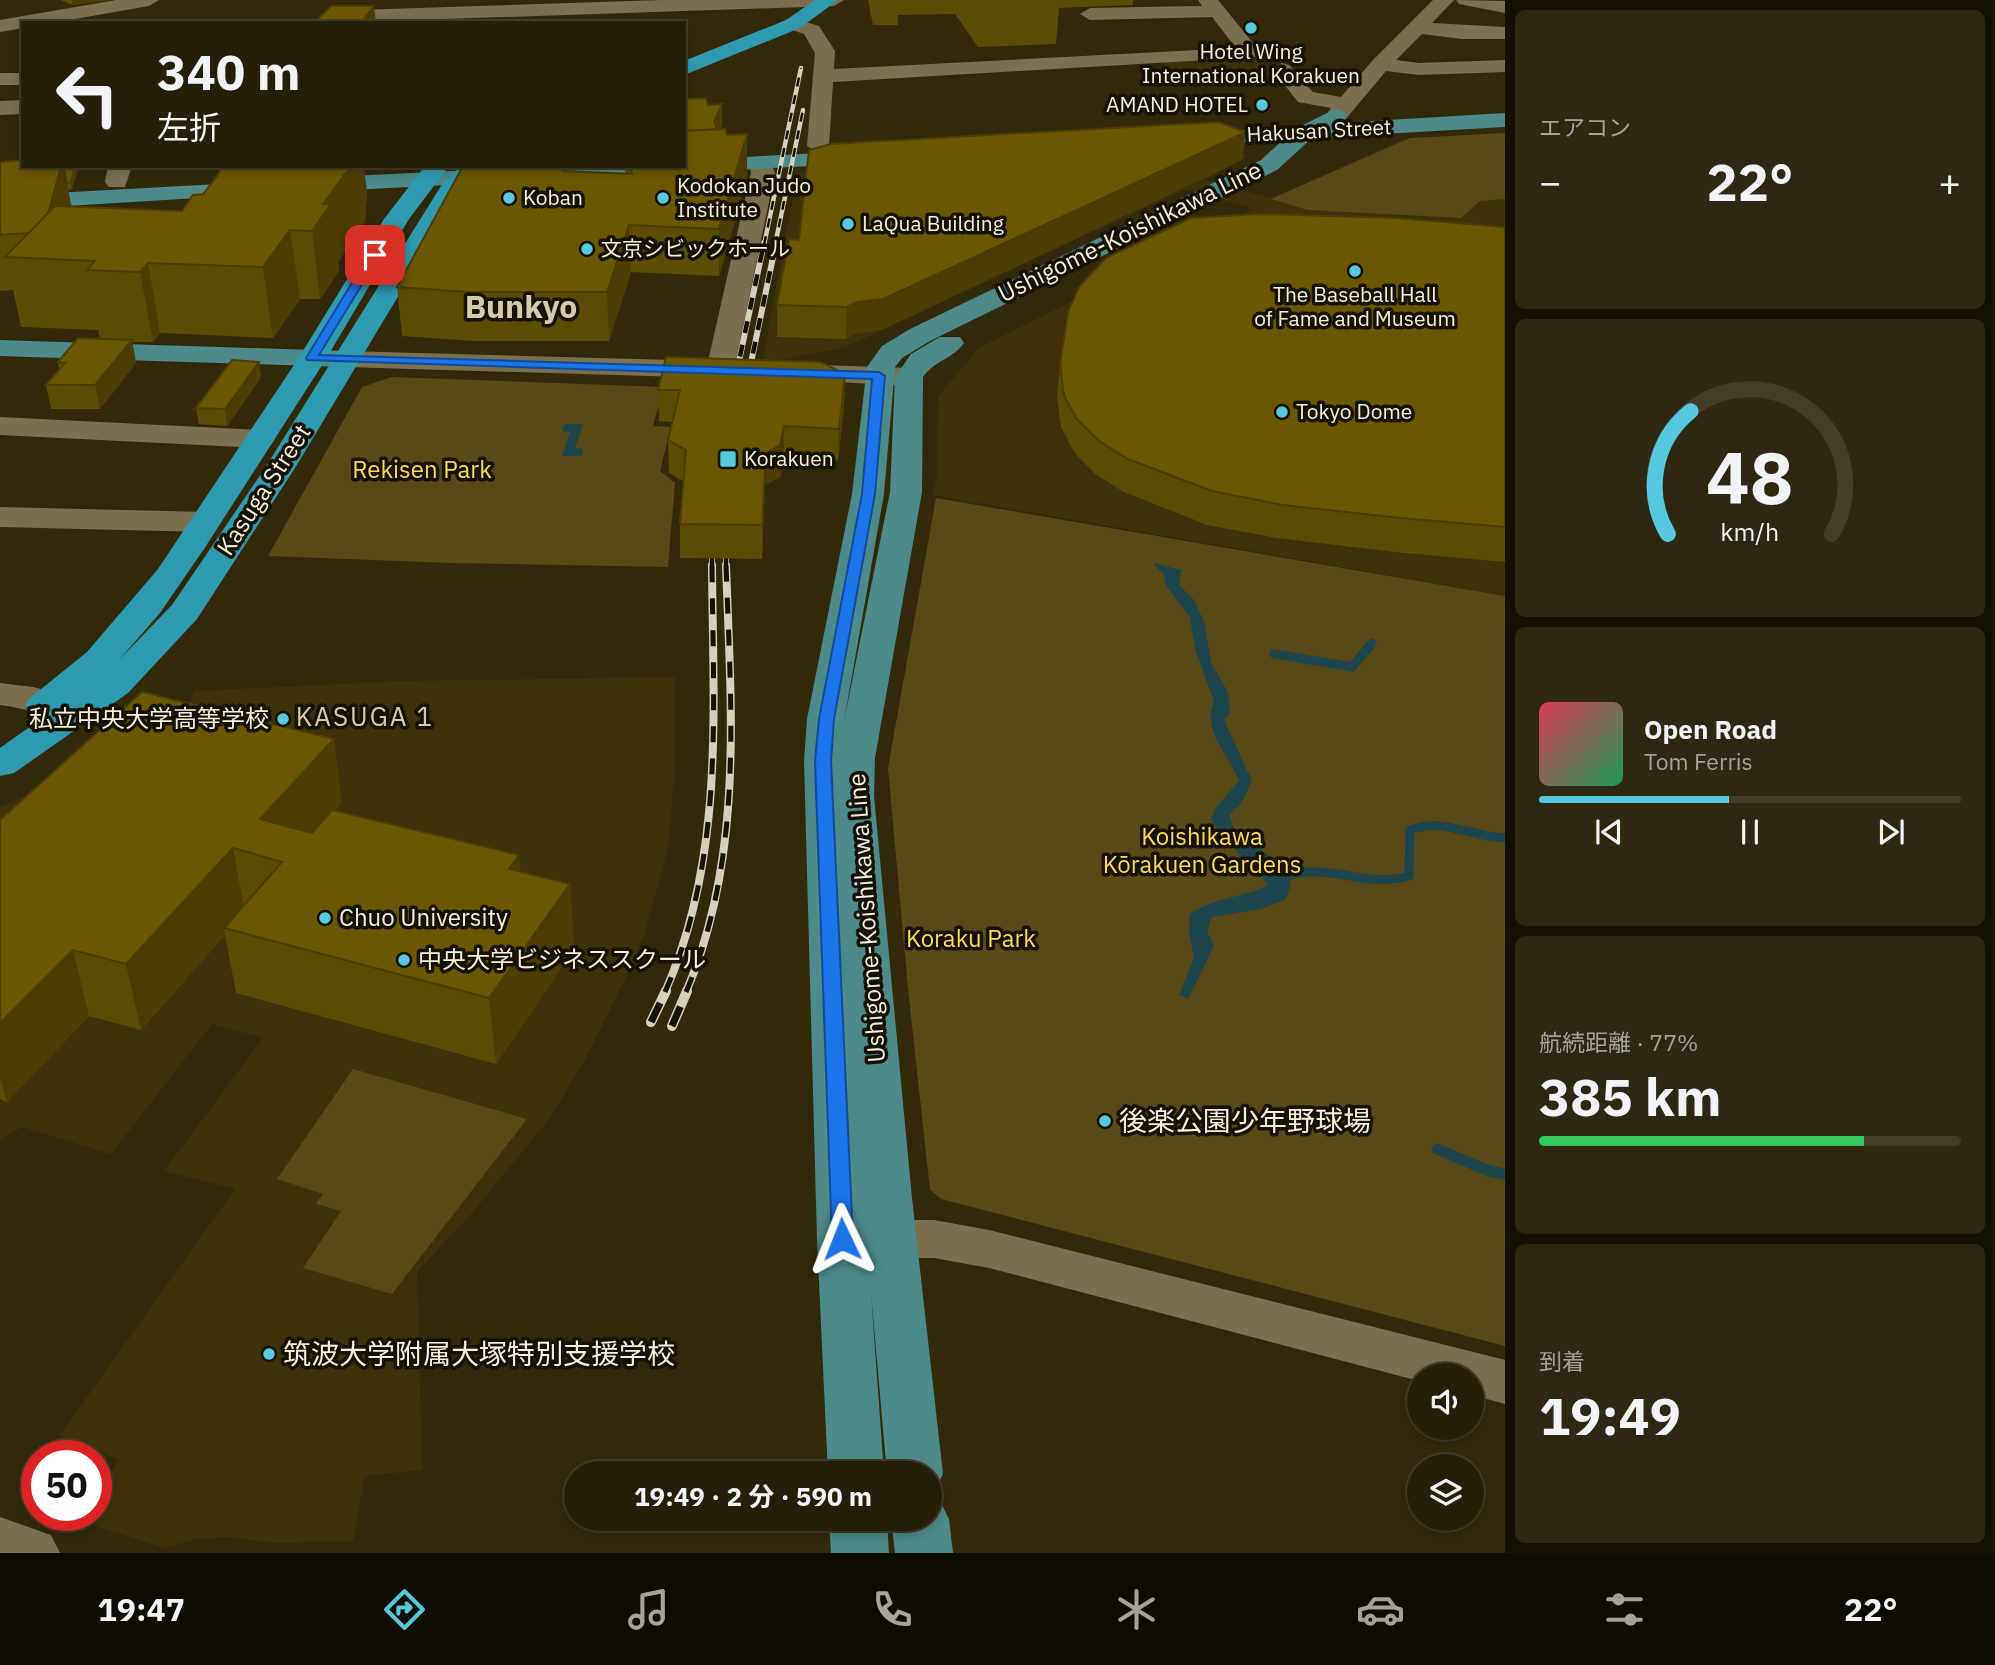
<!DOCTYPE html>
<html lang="ja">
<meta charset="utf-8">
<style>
body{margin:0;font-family:"IBM Plex Sans","Noto Sans JP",sans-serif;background:#2e2712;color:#f1f3f6;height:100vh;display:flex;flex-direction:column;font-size:26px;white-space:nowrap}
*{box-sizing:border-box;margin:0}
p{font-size:23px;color:#a4a29c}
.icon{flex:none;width:38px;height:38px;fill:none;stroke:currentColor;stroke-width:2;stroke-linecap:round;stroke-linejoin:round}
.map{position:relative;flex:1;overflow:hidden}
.details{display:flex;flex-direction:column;gap:10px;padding:10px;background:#151104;width:490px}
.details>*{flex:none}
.hud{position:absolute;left:21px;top:21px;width:665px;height:147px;border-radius:0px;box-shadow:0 4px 10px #0003,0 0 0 2px #423d29;background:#261f08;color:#f1f3f6;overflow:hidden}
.tools{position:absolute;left:1407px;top:1363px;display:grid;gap:14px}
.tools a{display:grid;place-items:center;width:77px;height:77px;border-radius:50%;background:#261f08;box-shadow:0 4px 10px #0003,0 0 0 2px #423d29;font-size:35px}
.speed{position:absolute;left:21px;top:1440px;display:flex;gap:14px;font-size:35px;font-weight:700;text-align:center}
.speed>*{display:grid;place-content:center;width:91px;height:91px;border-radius:50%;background:#261f08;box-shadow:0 4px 10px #0003,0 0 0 2px #423d29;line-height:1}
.speed .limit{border:10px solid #d22;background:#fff;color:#111}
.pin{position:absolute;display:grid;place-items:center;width:60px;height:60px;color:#fff;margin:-30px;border-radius:14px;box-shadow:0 4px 10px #0006}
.me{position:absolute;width:77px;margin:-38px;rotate:358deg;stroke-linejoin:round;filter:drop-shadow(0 0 5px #0008)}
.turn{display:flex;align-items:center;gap:24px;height:147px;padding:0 21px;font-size:32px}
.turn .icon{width:91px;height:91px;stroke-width:2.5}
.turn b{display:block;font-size:49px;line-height:60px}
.big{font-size:52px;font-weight:700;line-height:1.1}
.details .card{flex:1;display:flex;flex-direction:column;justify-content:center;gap:10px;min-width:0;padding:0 24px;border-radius:10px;background:#2e2712}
.details .dial{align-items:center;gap:0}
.dial svg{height:182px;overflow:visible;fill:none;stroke:#423d29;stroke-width:7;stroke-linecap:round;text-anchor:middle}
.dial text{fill:#f1f3f6;stroke:none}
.song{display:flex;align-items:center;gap:21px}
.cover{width:84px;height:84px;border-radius:10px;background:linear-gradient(135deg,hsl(350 70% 55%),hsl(150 70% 35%))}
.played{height:7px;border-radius:4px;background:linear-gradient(90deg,#56c9e1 45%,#423d29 45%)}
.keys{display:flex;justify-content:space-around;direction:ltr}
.heat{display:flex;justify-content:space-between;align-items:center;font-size:38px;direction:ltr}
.charge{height:10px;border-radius:5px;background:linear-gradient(90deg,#34c759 77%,#423d29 0)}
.trip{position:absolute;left:564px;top:1461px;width:378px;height:70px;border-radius:35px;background:#261f08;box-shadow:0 4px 10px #0003,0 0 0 2px #423d29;font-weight:700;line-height:70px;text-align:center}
.dock{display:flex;height:112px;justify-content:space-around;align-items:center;background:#0f0c03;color:#a4a29c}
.dock .icon{width:49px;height:49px}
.dock .active{color:#56c9e1}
.dock b{font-size:32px;color:#f1f3f6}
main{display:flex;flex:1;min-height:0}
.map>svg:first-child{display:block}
.built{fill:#3c3109}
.green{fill:#594a17}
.water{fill:#1e464f}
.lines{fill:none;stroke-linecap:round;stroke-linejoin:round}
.stream-far1{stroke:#1e464f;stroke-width:9}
.stream{stroke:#1e464f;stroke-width:11}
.minor{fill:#7a7050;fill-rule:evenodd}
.major{fill:#4d8a8a;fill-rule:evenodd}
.highway{fill:#2f9bb0;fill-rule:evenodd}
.rail-far3-casing{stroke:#d5cfbb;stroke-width:4.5}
.rail-far2-casing{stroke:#d5cfbb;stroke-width:6}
.rail-far1-casing{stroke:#d5cfbb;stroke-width:8}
.rail-casing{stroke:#d5cfbb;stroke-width:10}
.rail-far3{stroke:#161206;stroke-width:2.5;stroke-dasharray:9;stroke-linecap:butt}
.rail-far2{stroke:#161206;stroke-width:4.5;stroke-dasharray:12;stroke-linecap:butt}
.rail-far1{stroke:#161206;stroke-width:5;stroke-dasharray:16;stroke-linecap:butt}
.rail{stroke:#161206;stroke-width:7;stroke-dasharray:21;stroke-linecap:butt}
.wall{fill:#5d4c03}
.shaded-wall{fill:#4c3e03}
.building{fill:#6c5804;stroke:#4c3e03;stroke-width:2}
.route{fill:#1a73e8;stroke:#114b97;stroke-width:2}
.poi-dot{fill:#56c9e1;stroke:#161206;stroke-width:2.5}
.labels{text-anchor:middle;stroke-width:7;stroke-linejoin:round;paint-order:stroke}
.far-poi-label{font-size:21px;fill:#f5efde;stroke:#161206;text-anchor:start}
.far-street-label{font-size:21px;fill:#f5efde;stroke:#161206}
.street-label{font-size:24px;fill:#f5efde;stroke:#161206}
.park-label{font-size:24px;fill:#fdd85a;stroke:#161206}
.poi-label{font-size:24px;fill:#f5efde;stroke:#161206;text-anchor:start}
.neighbourhood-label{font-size:26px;letter-spacing:2px;fill:#d6cba9;stroke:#161206}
.near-poi-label{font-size:28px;fill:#f5efde;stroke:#161206;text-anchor:start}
.far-town-label{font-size:32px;font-weight:bold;fill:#d6cba9;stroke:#161206}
</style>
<main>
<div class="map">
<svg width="1505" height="1553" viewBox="0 0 1505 1553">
<rect width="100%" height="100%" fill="#32290b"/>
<!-- built -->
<g class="built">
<path d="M1248 55 1271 67 1280 76 1171 77 1161 59Z"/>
<path d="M1505 133V596L933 495 937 474 938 396 979 348 1254 209 1185 189 844 348 783 359H763L797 174 1214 150 1243 152 1247 157 1205 180 1271 198 1404 139Z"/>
<path d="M675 677V767L668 848 645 932 631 967 588 1054 550 1118 473 1212 417 1272 422 1470 365 1476 353 1541 274 1543 230 1537 196 1539 165 1548 79 1521 82 1516H96V1494L119 1460 60 1435 235 1189 164 1171 263 1038 212 1024 111 1154 22 1127 0 1140V807L173 733 195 691 402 681Z"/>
</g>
<!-- green -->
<g class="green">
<path d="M1505 133V199L1480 201 1461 218 1308 210 1271 199 1410 138Z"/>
<path d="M392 377 664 387 653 426 671 427 660 471 675 483 668 567 450 563 268 556 362 387Z"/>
<path d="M936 498 1505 596V1346L941 1199 930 1190 908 989 888 768Z"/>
<path d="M353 1069 527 1119 392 1294 303 1268 341 1211 316 1204 323 1194 277 1179Z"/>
</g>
<!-- water -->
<g class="water">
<path d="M565 424H583L575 448 583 449 582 456H562L570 432 562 431Z"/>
<path d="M1153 563 1181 570 1179 585 1194 600 1205 624 1211 663 1228 692 1230 712 1224 720 1252 781 1242 802 1229 815 1234 828 1281 866 1291 883 1286 899 1261 909 1212 917 1207 931 1214 946 1188 999 1179 995 1194 958 1189 932 1190 914C1212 898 1243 898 1268 885 1249 862 1226 844 1211 819L1216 808 1239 781C1228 752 1202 733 1214 701L1195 649 1190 617 1166 586 1164 575Z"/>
</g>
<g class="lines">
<!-- stream-far1 -->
<g class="stream-far1">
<path d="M1274 654 1352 667 1372 643"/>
<path d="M1287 876C1332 862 1364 889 1409 876L1410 830C1443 817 1472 837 1505 838"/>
</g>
<!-- stream -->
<path class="stream" d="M1437 1149 1489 1171 1505 1174"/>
<!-- minor -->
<g class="minor">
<path d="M116 0H159L149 6 52 23H23V28L0 32V20Z"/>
<path d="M662 0H844L834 6 357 22 347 16 357 10Z"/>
<path d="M1198 0H1218L1258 49 1261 53 1258 57 833 82 829 146 818 153 807 146 815 53 804 34 786 28 783 24 786 20 793 18 819 26 835 51 834 69 1236 48 1212 17 1090 20 1080 14 1090 8 1202 6Z"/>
<path d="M1433 0H1454L1432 23 1505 27V39H1462L1422 34 1396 60 1419 63 1505 60V72L1419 75 1386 71 1345 120 1337 122 1326 115 1331 108 1298 102 1272 69 1282 63 1289 65 1313 92 1341 97 1373 60Z"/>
<path d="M1456 0 1505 1V13L1459 4Z"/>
<rect x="0" y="73" width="23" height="12"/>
<path d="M23 100V114L0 115V101Z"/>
<path d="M761 156 769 158 775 173 734 370 730 376 715 378 346 367 336 365 332 359 336 353 346 351 708 361 751 173 749 163 753 158Z"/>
<path d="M108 166H132L125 187H109L105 182Z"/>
<path d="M793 364 909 368 919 371 923 377 919 383 909 386 783 379 779 373 783 367Z"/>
<path d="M0 417 260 430 271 433 275 439 271 445 260 448 0 435Z"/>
<path d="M0 507 205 512 216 515 221 522 216 529 205 532 0 527Z"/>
<path d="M0 683 33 687 93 702 98 710 93 718C70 723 26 708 0 705Z"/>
<path d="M864 1220H934L989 1230 1505 1360V1404L1472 1395V1376H1419V1381L989 1268 934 1258H864L846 1253 839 1239 846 1225Z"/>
<path d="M0 1517 51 1535 60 1553H0Z"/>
</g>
<!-- major -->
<g class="major">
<path d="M1337 108 1348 115 1338 123 1505 113V127L1312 138 1277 170 930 341 902 358 895 367 884 494 844 721 890 492 895 377 911 354 940 337H960L964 343C954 358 934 361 923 377L922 492 875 758 874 796 912 1198 943 1474 935 1491 929 1493V1474H887L871 1293 884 1474H828L817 1239 804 761 807 719 852 494 867 367 882 346 910 329 1261 160 1283 140 1193 146 1185 144 1182 139 1185 134 1301 126Z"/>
<path d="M860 151 868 153 872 158 868 163 312 192 304 190 300 185 304 180 312 178 550 166H684V160Z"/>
<path d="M255 182 263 184 267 189 263 194 0 210V196Z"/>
<path d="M0 340 346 351 356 353 360 359 356 365 346 367 0 356Z"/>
<path d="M929 1497 940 1501 949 1519 953 1553H895L891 1519H929Z"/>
<path d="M829 1519H887L889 1553H831Z"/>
</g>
<!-- highway -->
<g class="highway">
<path d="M815 0H838L800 28 684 75V61L786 20Z"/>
<path d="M425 166H449L409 219 326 359 206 546 160 613 119 660 172 605 265 468 441 186 461 166H485L459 195 295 468 197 619 128 693 14 773 0 776V748L45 716 30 714 25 706 30 698 87 652 158 569 298 359 384 219Z"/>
</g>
<defs>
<g id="rail-far3">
<path d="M764 245 801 68"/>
<path d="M775 245 803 110"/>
</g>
<g id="rail-far2">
<path d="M748 377 776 243"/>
<path d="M735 380 764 243"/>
<path d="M712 558V567"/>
<path d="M726 558V567"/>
</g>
<g id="rail-far1">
<path d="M665 992C725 857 713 710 712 565"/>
<path d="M686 992C744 857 731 709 726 565"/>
</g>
<g id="rail">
<path d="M651 1022 666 991"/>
<path d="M672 1026 687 991"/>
</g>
</defs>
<!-- rail-far3 casing -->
<use href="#rail-far3" class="rail-far3-casing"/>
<!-- rail-far2 casing -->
<use href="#rail-far2" class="rail-far2-casing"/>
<!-- rail-far1 casing -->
<use href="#rail-far1" class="rail-far1-casing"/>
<!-- rail casing -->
<use href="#rail" class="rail-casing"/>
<!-- rail-far3 -->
<use href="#rail-far3" class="rail-far3"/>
<!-- rail-far2 -->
<use href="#rail-far2" class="rail-far2"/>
<!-- rail-far1 -->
<use href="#rail-far1" class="rail-far1"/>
<!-- rail -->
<use href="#rail" class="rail"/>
</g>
<!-- wall -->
<g class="wall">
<path d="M60 0H110L73 5Z"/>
<path d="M868 0H1133V5L1059 8 1056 44 978 47 955 14 898 15V25H873Z"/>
<path d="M708 105 722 124 720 129 727 135 747 134V178L719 276 631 272 609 341H473L402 336 397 287 564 171 625 174V166H684Z"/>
<path d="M1242 160 881 330 856 333 846 339 777 337V305L799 240Z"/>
<path d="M0 162 23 166H79L72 189 68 190 71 207 182 211 367 192 365 221 338 262 339 271 320 299H300L273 338 160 333 153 342H132L136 363 100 409H51L46 385 59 370 58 362 100 339 98 330 21 327 13 290 0 291Z"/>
<path d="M1505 227V562L1394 552 1277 538 1207 525 1124 492 1095 474 1074 452 1061 427 1057 397 1060 365Z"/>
<path d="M259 362 261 377 227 426 199 424 196 408Z"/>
<path d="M845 374 844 405 838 461 784 458 780 477 765 485 762 559 680 558V524L683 481 669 473 668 440 673 422 659 421 658 390Z"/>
<path d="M342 801 334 811 519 855 520 872 570 884 574 949 496 1064 236 993 225 935 141 1030 89 1016 7 1102 0 1099V820Z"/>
</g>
<!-- shaded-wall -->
<g class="shaded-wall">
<path d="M72 0H110L73 5Z"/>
<path d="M374 6 376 23H361Z"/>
<path d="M722 104V124L718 133 714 122Z"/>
<path d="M1246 132 1242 160 881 330 856 333 846 339 847 307 857 302Z"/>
<path d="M747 134V178L719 276V229Z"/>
<path d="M61 166H63L73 213 43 232Z"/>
<path d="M75 166H79L72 189 71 182Z"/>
<path d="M351 166H364L367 192 365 221 338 262 339 271 320 299 312 231 323 204Z"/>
<path d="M629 225 631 272 609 341 607 292Z"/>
<path d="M290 230 300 299 273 338 263 267Z"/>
<path d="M148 263 160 333 153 342 140 272Z"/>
<path d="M132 340 136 363 100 409 95 385Z"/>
<path d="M259 362 261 377 227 426 225 409Z"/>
<path d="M845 374 844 405 838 461 839 429Z"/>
<path d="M784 426V458L780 477 765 485 762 559V525L766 453Z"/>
<path d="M334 739 342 801 283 869 282 862 260 819Z"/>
<path d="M233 848 245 913 224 928 225 935 141 1030 126 964Z"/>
<path d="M519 855 524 920 509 869Z"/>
<path d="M570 884 574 949 496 1064 489 998Z"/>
<path d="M73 950 89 1016 7 1102 0 1076V1023Z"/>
</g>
<!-- building -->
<g class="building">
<path d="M331 6H374L361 23H314Z"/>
<path d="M706 98 708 105 722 104 714 122 717 129 684 131V99Z"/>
<path d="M1218 122 1246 132 883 299 857 302 847 307 777 305 789 239 799 240 809 150 831 144Z"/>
<path d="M725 129 727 135 747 134 719 229 629 225 607 292H469L397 287 463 166H555L564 171 632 174 630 166H684V131Z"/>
<path d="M23 160V166H61L48 214 29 233 0 235V162Z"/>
<path d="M63 166H75L71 182 67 183Z"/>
<path d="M223 166H351L323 204H331L312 231 290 230 263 267 148 263 140 272 87 270 95 261 5 257 55 206 182 211 193 195 203 194 215 179Z"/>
<path d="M1258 214 1397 218 1505 227V527L1401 518 1283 505 1212 491 1128 459 1099 441 1077 419 1064 396 1060 365 1068 312 1079 287 1106 258 1191 218Z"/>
<path d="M78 338 132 340 95 385H46L65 363 58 362Z"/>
<path d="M666 357 821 362 845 374 839 429 784 426 780 445 766 453 762 525 680 524 686 450 668 440 680 390H658Z"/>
<path d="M232 360 259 362 225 409 196 408Z"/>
<path d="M142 692 334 739 260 819 312 833 332 810 519 855 509 869 570 884 489 998 224 928 282 862 233 848 126 964 73 950 0 1023V820Z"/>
</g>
<!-- route -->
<path class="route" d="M375 251 380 255 319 355 879 372 885 376 875 494 834 719 831 761 853 1239 850 1245H835L832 1239 815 761 819 719 862 494 872 379 307 360 306 358 369 255Z"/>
<!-- markers -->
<g class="poi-dot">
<circle cx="1251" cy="28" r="7"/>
<circle cx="1262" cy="105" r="7"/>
<circle cx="509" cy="198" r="7"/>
<circle cx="663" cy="198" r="7"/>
<circle cx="848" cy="224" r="7"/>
<circle cx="587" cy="249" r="7"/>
<circle cx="1355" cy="271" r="7"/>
<circle cx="1282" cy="412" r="7"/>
<rect x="719" y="450" width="18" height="18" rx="3.5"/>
<circle cx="283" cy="719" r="7"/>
<circle cx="325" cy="918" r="7"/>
<circle cx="404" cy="960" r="7"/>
<circle cx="1105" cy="1121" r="7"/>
<circle cx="269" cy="1354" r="7"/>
</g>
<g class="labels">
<!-- far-poi labels -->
<g class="far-poi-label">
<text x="1251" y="59" text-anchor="middle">Hotel Wing<tspan x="1251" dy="24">International Korakuen</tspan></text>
<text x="1248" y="112" text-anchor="end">AMAND HOTEL</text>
<text x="677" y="193">Kodokan Judo<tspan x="677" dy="24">Institute</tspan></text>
<text x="523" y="205">Koban</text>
<text x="862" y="231">LaQua Building</text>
<text x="601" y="256">文京シビックホール</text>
<text x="1355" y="302" text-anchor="middle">The Baseball Hall<tspan x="1355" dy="24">of Fame and Museum</tspan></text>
<text x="1296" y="419">Tokyo Dome</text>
<text x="744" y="466">Korakuen</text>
</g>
<!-- far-street labels -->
<g class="far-street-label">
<text transform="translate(1319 131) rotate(-3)" y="7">Hakusan Street</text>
</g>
<!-- street labels -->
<g class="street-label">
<text transform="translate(1130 232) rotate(-26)" y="8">Ushigome-Koishikawa Line</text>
<text transform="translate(264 490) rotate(-57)" y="8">Kasuga Street</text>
<text transform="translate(867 918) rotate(-94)" y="8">Ushigome-Koishikawa Line</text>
</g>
<!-- park labels -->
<g class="park-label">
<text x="422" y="478">Rekisen Park</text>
<text x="1202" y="845">Koishikawa<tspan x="1202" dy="28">Kōrakuen Gardens</tspan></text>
<text x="971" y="947">Koraku Park</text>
</g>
<!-- poi labels -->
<g class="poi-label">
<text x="269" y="727" text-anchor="end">私立中央大学高等学校</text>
<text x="339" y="926">Chuo University</text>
<text x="418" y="968">中央大学ビジネススクール</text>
</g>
<!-- neighbourhood labels -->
<g class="neighbourhood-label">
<text x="365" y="726">KASUGA 1</text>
</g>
<!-- near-poi labels -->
<g class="near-poi-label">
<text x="1119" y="1131">後楽公園少年野球場</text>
<text x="283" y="1364">筑波大学附属大塚特別支援学校</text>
</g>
<!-- far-town labels -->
<g class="far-town-label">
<text x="521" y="318">Bunkyo</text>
</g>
</g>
</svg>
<div class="tools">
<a><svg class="icon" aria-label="sound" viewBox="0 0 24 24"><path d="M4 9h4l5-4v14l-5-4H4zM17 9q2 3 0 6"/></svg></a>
<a><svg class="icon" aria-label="layers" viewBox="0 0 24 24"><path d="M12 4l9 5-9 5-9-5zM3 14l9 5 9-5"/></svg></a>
</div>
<div class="speed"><div class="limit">50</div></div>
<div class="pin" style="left:375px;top:255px;background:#d93025"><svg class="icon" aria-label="arrive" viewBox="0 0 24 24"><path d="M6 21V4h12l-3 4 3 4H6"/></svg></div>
<svg class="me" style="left:842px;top:1239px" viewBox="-20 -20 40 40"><path d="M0-17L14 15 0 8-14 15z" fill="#1a73e8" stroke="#fff" stroke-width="4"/></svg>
<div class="trip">19:49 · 2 分 · 590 m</div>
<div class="hud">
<div class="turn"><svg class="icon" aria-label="left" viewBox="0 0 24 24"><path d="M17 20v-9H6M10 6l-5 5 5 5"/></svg><div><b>340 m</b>左折</div></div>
</div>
</div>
<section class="details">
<div class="card"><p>エアコン</p>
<div class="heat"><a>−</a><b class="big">22°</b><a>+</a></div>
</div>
<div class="card dial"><svg viewBox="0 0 100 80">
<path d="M14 69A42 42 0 1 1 86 69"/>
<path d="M14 69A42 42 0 0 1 24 15" stroke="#56c9e1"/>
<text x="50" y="56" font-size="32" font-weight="700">48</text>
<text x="50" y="72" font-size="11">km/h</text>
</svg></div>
<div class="card">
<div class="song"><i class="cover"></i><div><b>Open Road</b><p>Tom Ferris</p></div></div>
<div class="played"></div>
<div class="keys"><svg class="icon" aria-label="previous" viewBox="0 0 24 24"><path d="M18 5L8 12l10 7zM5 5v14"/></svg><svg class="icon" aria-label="pause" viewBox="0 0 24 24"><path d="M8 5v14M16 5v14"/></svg><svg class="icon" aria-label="next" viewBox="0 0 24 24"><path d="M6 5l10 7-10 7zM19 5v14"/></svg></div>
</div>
<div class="card"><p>航続距離 · 77%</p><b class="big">385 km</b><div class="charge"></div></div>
<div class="card"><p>到着</p><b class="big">19:49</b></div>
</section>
</main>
<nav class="dock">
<b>19:47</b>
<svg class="icon active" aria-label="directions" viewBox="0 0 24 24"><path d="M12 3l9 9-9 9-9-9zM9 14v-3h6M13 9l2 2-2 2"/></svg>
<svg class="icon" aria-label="music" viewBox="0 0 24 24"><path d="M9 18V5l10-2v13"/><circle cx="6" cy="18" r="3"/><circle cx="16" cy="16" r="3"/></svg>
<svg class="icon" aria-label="phone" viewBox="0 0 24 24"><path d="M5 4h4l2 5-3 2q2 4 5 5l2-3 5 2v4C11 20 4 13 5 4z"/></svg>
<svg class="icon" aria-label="climate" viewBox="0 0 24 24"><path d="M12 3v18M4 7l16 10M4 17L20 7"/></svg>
<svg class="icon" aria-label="car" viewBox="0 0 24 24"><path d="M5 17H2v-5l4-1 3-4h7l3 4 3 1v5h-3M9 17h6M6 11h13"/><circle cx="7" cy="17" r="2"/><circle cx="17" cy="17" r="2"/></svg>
<svg class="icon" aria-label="filters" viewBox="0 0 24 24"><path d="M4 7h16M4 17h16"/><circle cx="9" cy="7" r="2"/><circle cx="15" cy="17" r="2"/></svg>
<b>22°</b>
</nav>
